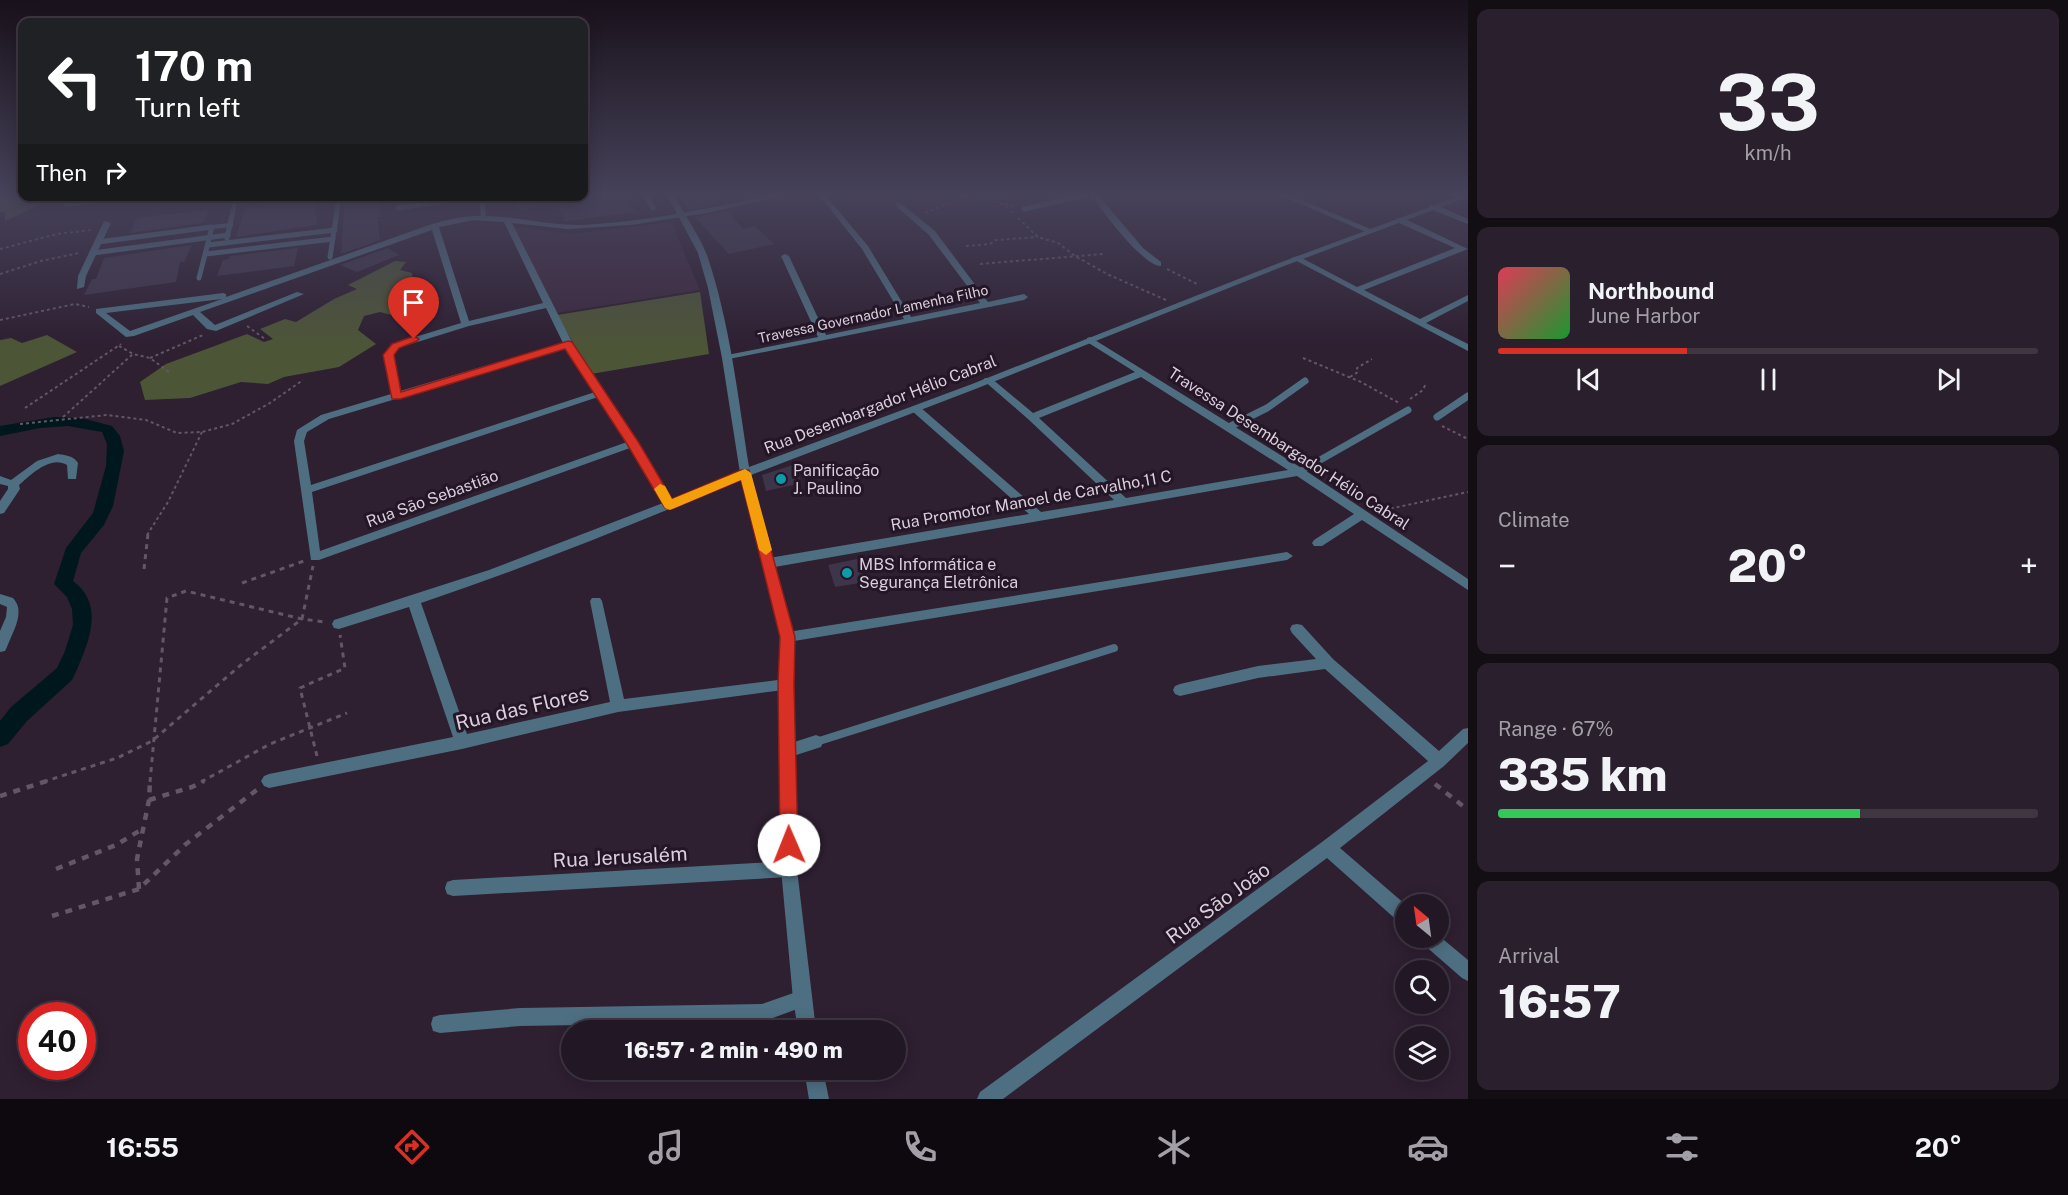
<!DOCTYPE html>
<meta charset="utf-8">
<style>
body{margin:0;font-family:"Public Sans",sans-serif;background:#2a202d;color:#f1f3f6;height:100vh;display:flex;flex-direction:column;font-size:22px;white-space:nowrap}
*{box-sizing:border-box;margin:0}
p{font-size:20px;color:#a29fa7}
.icon{flex:none;width:33px;height:33px;fill:none;stroke:currentColor;stroke-width:2;stroke-linecap:round;stroke-linejoin:round}
.map{position:relative;flex:1;overflow:hidden}
.panel{display:flex;flex-direction:column;gap:9px;padding:9px;background:#130d14;width:600px}
.panel>*{flex:none}
.guide{position:absolute;left:18px;top:18px;width:570px;height:183px;border-radius:12px;box-shadow:0 3px 15px #0003,0 0 0 2px #3f3642;background:#202124;color:#fff;overflow:hidden}
.needle{width:39px;rotate:331deg}
.controls{position:absolute;left:1395px;top:894px;display:grid;gap:12px}
.controls a{display:grid;place-items:center;width:54px;height:54px;border-radius:50%;background:#221725;box-shadow:0 3px 15px #0003,0 0 0 2px #3f3642;font-size:30px}
.speed{position:absolute;left:18px;top:1002px;display:flex;gap:12px;font-size:30px;font-weight:700;text-align:center}
.speed>*{display:grid;place-content:center;width:78px;height:78px;border-radius:50%;background:#221725;box-shadow:0 3px 15px #0003,0 0 0 2px #3f3642;line-height:1}
.speed .limit{border:9px solid #d22;background:#fff;color:#111}
.pin{position:absolute;display:grid;place-items:center;width:51px;height:51px;color:#fff;margin:-62px -26px;border-radius:50% 50% 50% 0;rotate:-45deg;box-shadow:0 0 6px #0007}
.pin .icon{rotate:45deg}
.me{position:absolute;width:66px;margin:-33px;rotate:359deg;stroke-linejoin:round;filter:drop-shadow(0 0 4px #0008)}
.turn{display:flex;align-items:center;gap:21px;height:126px;padding:0 18px;font-size:27px}
.turn .icon{width:78px;height:78px;stroke-width:2.5}
.turn b{display:block;font-size:42px;line-height:51px}
.then{display:flex;align-items:center;height:57px;padding:0 18px;background:#0003;gap:12px;font-size:22px}
.big{font-size:45px;font-weight:800;line-height:1.1}
.panel .widget{flex:1;display:flex;flex-direction:column;justify-content:center;gap:9px;min-width:0;padding:0 21px;border-radius:12px;background:#2a202d}
.panel .dial{align-items:center;gap:0}
.dial b{font-size:78px;line-height:1}
.song{display:flex;align-items:center;gap:18px}
.cover{width:72px;height:72px;border-radius:9px;background:linear-gradient(135deg,hsl(350 70% 55%),hsl(130 70% 35%))}
.played{height:6px;border-radius:3px;background:linear-gradient(90deg,#d93025 35%,#3f3642 35%)}
.keys{display:flex;justify-content:space-around;direction:ltr}
.heat{display:flex;justify-content:space-between;align-items:center;font-size:33px;direction:ltr}
.charge{height:9px;border-radius:4px;background:linear-gradient(90deg,#34c759 67%,#3f3642 0)}
.trip{position:absolute;left:561px;top:1020px;width:345px;height:60px;border-radius:30px;background:#221725;box-shadow:0 3px 15px #0003,0 0 0 2px #3f3642;font-weight:800;line-height:60px;text-align:center}
.dock{display:flex;height:96px;justify-content:space-around;align-items:center;background:#0e090f;color:#a29fa7}
.dock .icon{width:42px;height:42px}
.dock .current{color:#d93025}
.dock b{font-size:27px;color:#f1f3f6}
main{display:flex;flex:1;min-height:0}
.map>svg:first-child{display:block}
.built{fill:#3c293f}
.forest{fill:#4d5537}
.lines{fill:none;stroke-linecap:round;stroke-linejoin:round}
.canal{fill:#00171e;fill-rule:evenodd}
.building{fill:#3f354a}
.path-far2{stroke:#645666;stroke-width:2;stroke-dasharray:3 3;stroke-linecap:butt}
.path-far1{stroke:#645666;stroke-width:3;stroke-dasharray:5 5;stroke-linecap:butt}
.path{stroke:#645666;stroke-width:4.5;stroke-dasharray:7 7;stroke-linecap:butt}
.service-far2{stroke:#4e6f82;stroke-width:5}
.service-far1{stroke:#4e6f82;stroke-width:7}
.service{stroke:#4e6f82;stroke-width:8}
.minor{fill:#4e6f82;fill-rule:evenodd}
.tertiary{fill:#4e6f82;fill-rule:evenodd}
.route{fill:#d93025;stroke:#8d1f18;stroke-width:1.5}
.slow{fill:#f59e0b}
.culture-dot{fill:#0f9aa8;stroke:#241527;stroke-width:2}
.labels{text-anchor:middle;stroke-width:6;stroke-linejoin:round;paint-order:stroke}
.far-street-label{font-size:14px;fill:#d9cfdb;stroke:#241527}
.street-label{font-size:16px;fill:#d9cfdb;stroke:#241527}
.poi-label{font-size:16px;fill:#d9cfdb;stroke:#241527;text-anchor:start}
.near-street-label{font-size:20px;fill:#d9cfdb;stroke:#241527}
</style>
<main>
<div class="map">
<svg width="1468" height="1099" viewBox="0 0 1468 1099">
<rect width="100%" height="100%" fill="#2e1f31"/>
<!-- built -->
<path class="built" d="M671 222 700 290 557 313 514 227 572 234Z"/>
<!-- forest -->
<g class="forest">
<path d="M0 195H22V196L57 197 5 221V212H0Z"/>
<path d="M395 261 406 262 400 270 412 273 414 292 403 303 407 312 395 316 380 312 364 316 358 330 376 344 339 367 284 377 268 384 241 382 190 398 145 400 140 382 166 364 247 334 264 342 273 339 260 329 285 319 296 322 334 299 357 289 348 285Z"/>
<path d="M700 292 709 354 591 374 557 315Z"/>
<path d="M47 335 77 352 0 386V340L11 338 22 343Z"/>
</g>
<g class="lines">
<!-- canal -->
<path class="canal" d="M54 417 81 418 112 426 120 436 124 451 113 506 104 525 81 553 73 581C106 605 88 644 75 674L72 680 27 721 8 744 0 747V721L11 707 57 668 65 651 73 625 72 609 67 597 54 584 66 548 93 513 106 466 107 444 102 432 68 426 40 428 0 436V426Z"/>
</g>
<!-- building -->
<g class="building">
<path d="M584 195H624L636 212 565 221 556 204 519 210 515 198 584 196Z"/>
<path d="M679 195H712L720 204 689 210Z"/>
<path d="M345 196H378L381 217H377L380 240 341 254Z"/>
<path d="M317 199 315 209 317 225 236 237 246 206Z"/>
<path d="M209 210 202 223 130 233 137 218Z"/>
<path d="M727 211 743 229 755 226 774 244 729 254 695 217Z"/>
<path d="M192 245 184 262H180L176 282 84 295 92 279H96L104 258Z"/>
<path d="M298 248 294 266 217 276 223 260 229 259 230 256Z"/>
<path d="M388 248 399 255 357 272 340 265Z"/>
<path d="M793 465 802 483 766 491 762 475Z"/>
<path d="M857 559 866 582 835 587 828 565Z"/>
</g>
<g class="lines">
<!-- path-far2 -->
<g class="path-far2">
<path d="M976 198 1014 206"/>
<path d="M991 199 1013 195"/>
<path d="M1002 203 1014 214"/>
<path d="M925 213 952 202"/>
<path d="M1018 218 1038 237 1058 243 1075 256 1107 274 1166 300"/>
<path d="M966 246 990 244 996 240 1038 237"/>
<path d="M0 249 57 234 91 230"/>
<path d="M980 264 1103 254"/>
<path d="M1167 269 1199 285"/>
<path d="M0 274 41 261 79 253"/>
<path d="M0 320 75 304 89 307"/>
<path d="M247 326 265 339"/>
<path d="M119 346 133 354 150 358 169 372"/>
<path d="M150 358 203 335"/>
<path d="M1303 358 1361 382 1399 403"/>
<path d="M1350 377 1358 372 1357 368 1372 359"/>
<path d="M1410 399 1423 390 1426 383"/>
<path d="M25 408 121 344"/>
<path d="M63 417 133 354"/>
<path d="M20 424 107 415 146 420 177 433 202 432 232 424 270 403 303 380"/>
<path d="M1442 426 1468 439"/>
<path d="M1379 511 1468 492"/>
<path d="M147 535 168 502 202 432"/>
</g>
<!-- path-far1 -->
<g class="path-far1">
<path d="M144 569 148 534"/>
<path d="M242 583 304 561"/>
<path d="M317 756 300 688 345 668 340 635"/>
<path d="M43 782 117 758 152 741 242 664 302 619 313 566"/>
<path d="M150 782 167 598 186 591 302 619 325 622"/>
<path d="M201 782 270 744 347 713"/>
</g>
<!-- path -->
<g class="path">
<path d="M1435 784 1468 810"/>
<path d="M0 796 47 781"/>
<path d="M149 800 192 787 204 781"/>
<path d="M56 869 116 845 144 828"/>
<path d="M139 889 137 859 149 800 150 781"/>
<path d="M52 916 139 889 186 844 258 789"/>
</g>
<!-- service-far2 -->
<g class="service-far2">
<path d="M646 195 653 208"/>
<path d="M482 196 483 214"/>
<path d="M398 208 479 196"/>
<path d="M1024 209 1085 195"/>
<path d="M227 238 234 206"/>
<path d="M98 242 212 227 199 278"/>
<path d="M208 245 335 230"/>
<path d="M93 253 228 235"/>
<path d="M206 254 333 239"/>
<path d="M330 257 339 198"/>
</g>
<!-- service-far1 -->
<g class="service-far1">
<path d="M1437 417 1468 396"/>
<path d="M1229 427 1267 408 1305 381"/>
<path d="M1299 472 1408 410"/>
</g>
<!-- service -->
<path class="service" d="M816 742 1114 648"/>
<!-- minor -->
<g class="minor">
<path d="M773 195H785L707 213 631 225 568 229 512 223 573 344 638 443 672 499 741 470H749L750 473 749 476C641 521 532 566 421 603L467 734 610 702 590 601 592 598H600L602 601 624 699 786 679 791 681 793 685 791 689 618 712 462 749 269 788 264 786 261 781 264 776 269 774 453 737 409 607 339 629 334 628 332 624 334 620 489 570 663 503 630 448 319 560H311L294 441 297 430 321 415 391 394 383 355 392 344 461 323 432 230 200 312 215 325 297 292 304 294 216 331 207 329 193 315 134 336 126 337 96 313V309L223 293 226 294V297L432 224C447 220 462 216 477 216 513 215 547 226 583 225 647 222 710 208 773 195ZM474 220 504 222 543 303 469 321 439 227ZM222 299 130 331 106 313ZM546 308 563 343 400 391 393 355 398 348 469 326ZM566 348 595 392 311 485 304 441 307 432 329 419ZM598 397 627 442 320 551 312 492Z"/>
<path d="M819 195H825L868 246 911 317 980 303 929 235 896 206 895 204 899 202 935 231 988 302 1024 294 1028 297 1024 300 724 360 722 358 727 355 818 337 781 256 785 254 789 256 826 335 904 319 862 249Z"/>
<path d="M957 195H966L969 197 965 199Z"/>
<path d="M1092 195H1098L1143 248 1161 262V266C1144 267 1100 209 1092 195Z"/>
<path d="M1280 195H1289L1373 230 1366 232Z"/>
<path d="M121 196H147L66 207 62 205 66 203Z"/>
<path d="M1430 205H1436L1468 219V224L1430 209Z"/>
<path d="M1397 218H1403L1468 249 1364 290 1420 319 1468 295V301L1426 323 1468 344V351L1291 258 1298 256 1357 287 1455 248 1397 222Z"/>
<path d="M104 221 111 223 86 276 84 287 77 289 78 276Z"/>
<path d="M230 223H233V227L212 229 208 227 212 225Z"/>
<path d="M1090 337 1303 469 1468 579V590L1362 520 1322 546H1314L1312 543 1314 540 1354 514 1297 476 769 568 765 566 763 563 765 560 769 558 1029 514 912 411V407H920L1041 512 1114 500 1028 419 983 380 985 378H991L1033 413 1135 372 1087 342V338ZM1141 377 1288 470 1126 498 1039 418Z"/>
<path d="M58 454C65 455 74 456 78 463L76 479H68L67 465C50 455 31 475 19 485L20 489 4 513 0 514V501L8 489V486L0 484V476L11 480 37 461Z"/>
<path d="M1287 552 1293 556 1287 560 788 642 783 641 781 637 783 633 788 632Z"/>
<path d="M0 594 13 598C26 612 13 631 7 647L5 651 0 652V631L6 617 7 607 0 604Z"/>
<path d="M1297 624 1302 625 1333 659 1439 751 1463 729 1468 728V743L1444 766 1340 848 1406 905V925L1400 923 1327 858 1003 1099H977L980 1092 1322 842 1428 761 1325 669 1258 678 1180 696 1175 694 1173 690 1175 686 1180 684 1258 666 1316 659 1292 633 1290 629 1292 625Z"/>
<path d="M816 735 821 737 823 742 821 747 787 758 782 756 780 751 782 746Z"/>
<path d="M789 861 795 863 797 869 795 875 789 877 453 896 447 894 445 888 447 882 453 880Z"/>
<path d="M1438 935 1468 960V981L1462 978 1423 944 1420 938H1438Z"/>
<path d="M802 990 808 993 811 999 808 1005 762 1022 520 1026 440 1033 433 1031 431 1024 433 1017 440 1015 520 1008 762 1004Z"/>
</g>
<!-- tertiary -->
<g class="tertiary">
<path d="M667 195H674C684 214 699 235 707 255 730 323 738 397 749 467L972 384 1279 263 1462 195H1468V197L1284 266 978 388 751 475 795 637 793 685 797 869 816 1030H798L793 999 781 869 779 685 781 637 740 473 722 358 708 288 698 253Z"/>
<path d="M804 1070H823L829 1099H809Z"/>
</g>
</g>
<!-- sky -->
<linearGradient id="sky" x2="0" y2="1"><stop stop-color="#19111b"/><stop offset="0.56" stop-color="#46425a"/><stop offset="1" stop-color="#46425a" stop-opacity="0"/></linearGradient>
<rect width="1468" height="348" fill="url(#sky)"/>
<!-- route -->
<path class="route" d="M414 336 419 339 417 341 399 348 394 355 401 392 568 341 572 342 639 443 672 499 741 470H749L795 637 794 685 798 845 795 852 789 854 783 852 780 845 778 685 780 637 741 480 674 508H665L627 444 565 349 400 399H392L383 355 392 344Z"/>
<!-- slow -->
<path class="slow" d="M745 469 751 473 772 550 766 555 759 550 741 480 670 510 665 508 654 489 660 484 665 486 672 499Z"/>
<!-- markers -->
<g class="culture-dot">
<circle cx="781" cy="479" r="6"/>
<circle cx="847" cy="573" r="6"/>
</g>
<g class="labels">
<!-- far-street labels -->
<g class="far-street-label">
<text transform="translate(873 314) rotate(-12)" y="5">Travessa Governador Lamenha Filho</text>
</g>
<!-- street labels -->
<g class="street-label">
<text transform="translate(880 404) rotate(-21)" y="6">Rua Desembargador Hélio Cabral</text>
<text transform="translate(1289 448) rotate(33)" y="6">Travessa Desembargador Hélio Cabral</text>
<text transform="translate(432 498) rotate(-20)" y="6">Rua São Sebastião</text>
<text transform="translate(1031 500) rotate(-10)" y="6">Rua Promotor Manoel de Carvalho,11 C</text>
</g>
<!-- poi labels -->
<g class="poi-label">
<text x="793" y="476">Panificação<tspan x="793" dy="18">J. Paulino</tspan></text>
<text x="859" y="570">MBS Informática e<tspan x="859" dy="18">Segurança Eletrônica</tspan></text>
</g>
<!-- near-street labels -->
<g class="near-street-label">
<text transform="translate(522 708) rotate(-13)" y="7">Rua das Flores</text>
<text transform="translate(620 857) rotate(-3)" y="7">Rua Jerusalém</text>
<text transform="translate(1218 903) rotate(-36)" y="7">Rua São João</text>
</g>
</g>
</svg>
<div class="controls">
<a><svg class="needle" viewBox="-14 -14 28 28"><path d="M0-13l5 13h-10z" fill="#e53935"/><path d="M0 13l5-13h-10z" fill="#a29fa7"/></svg></a>
<a><svg class="icon" aria-label="search" viewBox="0 0 24 24"><circle cx="10" cy="10" r="6"/><path d="M15 15l6 6"/></svg></a>
<a><svg class="icon" aria-label="layers" viewBox="0 0 24 24"><path d="M12 4l9 5-9 5-9-5zM3 14l9 5 9-5"/></svg></a>
</div>
<div class="speed"><div class="limit">40</div></div>
<div class="pin" style="left:414px;top:339px;background:#d93025"><svg class="icon" aria-label="arrive" viewBox="0 0 24 24"><path d="M6 21V4h12l-3 4 3 4H6"/></svg></div>
<svg class="me" style="left:789px;top:845px" viewBox="-20 -20 40 40"><circle r="19" fill="#fff"/><path d="M0-13L10 11 0 6-10 11z" fill="#d93025"/></svg>
<div class="trip">16:57 · 2 min · 490 m</div>
<div class="guide">
<div class="turn"><svg class="icon" aria-label="left" viewBox="0 0 24 24"><path d="M17 20v-9H6M10 6l-5 5 5 5"/></svg><div><b>170 m</b>Turn left</div></div>
<div class="then">Then<svg class="icon" aria-label="right" viewBox="0 0 24 24"><path d="M7 20v-9h11M14 6l5 5-5 5"/></svg></div>
</div>
</div>
<section class="panel">
<div class="widget dial"><b>33</b><p>km/h</p></div>
<div class="widget">
<div class="song"><i class="cover"></i><div><b>Northbound</b><p>June Harbor</p></div></div>
<div class="played"></div>
<div class="keys"><svg class="icon" aria-label="previous" viewBox="0 0 24 24"><path d="M18 5L8 12l10 7zM5 5v14"/></svg><svg class="icon" aria-label="pause" viewBox="0 0 24 24"><path d="M8 5v14M16 5v14"/></svg><svg class="icon" aria-label="next" viewBox="0 0 24 24"><path d="M6 5l10 7-10 7zM19 5v14"/></svg></div>
</div>
<div class="widget"><p>Climate</p>
<div class="heat"><a>−</a><b class="big">20°</b><a>+</a></div>
</div>
<div class="widget"><p>Range · 67%</p><b class="big">335 km</b><div class="charge"></div></div>
<div class="widget"><p>Arrival</p><b class="big">16:57</b></div>
</section>
</main>
<nav class="dock">
<b>16:55</b>
<svg class="icon current" aria-label="directions" viewBox="0 0 24 24"><path d="M12 3l9 9-9 9-9-9zM9 14v-3h6M13 9l2 2-2 2"/></svg>
<svg class="icon" aria-label="music" viewBox="0 0 24 24"><path d="M9 18V5l10-2v13"/><circle cx="6" cy="18" r="3"/><circle cx="16" cy="16" r="3"/></svg>
<svg class="icon" aria-label="phone" viewBox="0 0 24 24"><path d="M5 4h4l2 5-3 2q2 4 5 5l2-3 5 2v4C11 20 4 13 5 4z"/></svg>
<svg class="icon" aria-label="climate" viewBox="0 0 24 24"><path d="M12 3v18M4 7l16 10M4 17L20 7"/></svg>
<svg class="icon" aria-label="car" viewBox="0 0 24 24"><path d="M5 17H2v-5l4-1 3-4h7l3 4 3 1v5h-3M9 17h6M6 11h13"/><circle cx="7" cy="17" r="2"/><circle cx="17" cy="17" r="2"/></svg>
<svg class="icon" aria-label="filters" viewBox="0 0 24 24"><path d="M4 7h16M4 17h16"/><circle cx="9" cy="7" r="2"/><circle cx="15" cy="17" r="2"/></svg>
<b>20°</b>
</nav>
